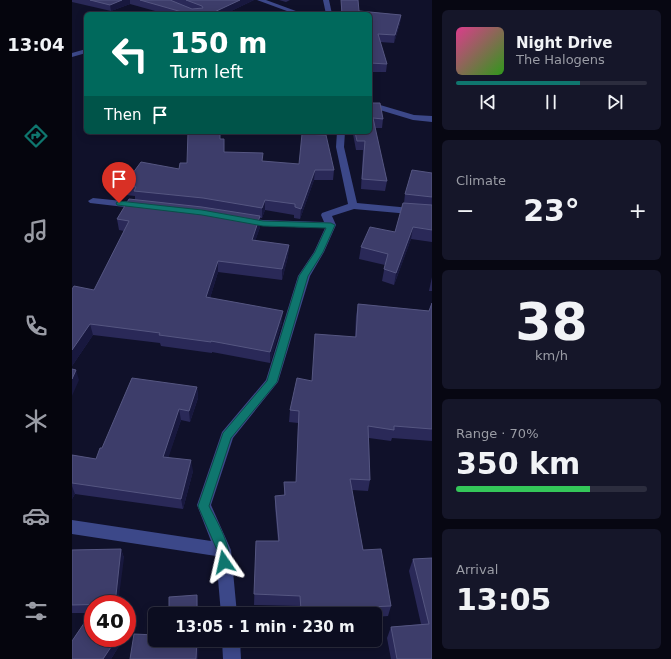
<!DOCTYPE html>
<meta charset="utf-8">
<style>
body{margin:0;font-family:"DejaVu Sans",sans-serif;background:#151629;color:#f1f3f6;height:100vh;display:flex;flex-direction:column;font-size:15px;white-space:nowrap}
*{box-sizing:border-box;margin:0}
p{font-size:13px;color:#9a9ca5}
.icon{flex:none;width:22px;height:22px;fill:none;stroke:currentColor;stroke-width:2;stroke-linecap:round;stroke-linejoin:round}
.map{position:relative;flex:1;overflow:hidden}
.details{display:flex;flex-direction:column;gap:10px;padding:10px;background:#070712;width:239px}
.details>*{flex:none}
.guide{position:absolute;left:12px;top:12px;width:288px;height:122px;border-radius:6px;box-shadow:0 2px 10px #0003,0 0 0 1px #2c2d3e;background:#00695c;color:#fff;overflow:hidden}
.speed{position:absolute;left:12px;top:595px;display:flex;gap:8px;font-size:20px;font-weight:700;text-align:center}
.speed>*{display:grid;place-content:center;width:52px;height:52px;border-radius:50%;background:#0c0d20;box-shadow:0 2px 10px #0003,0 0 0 1px #2c2d3e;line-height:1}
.speed .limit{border:6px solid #d22;background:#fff;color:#111}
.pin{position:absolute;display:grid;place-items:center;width:34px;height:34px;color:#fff;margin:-41px -17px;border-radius:50% 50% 50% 0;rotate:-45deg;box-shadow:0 0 4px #0007}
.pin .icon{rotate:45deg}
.me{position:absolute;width:44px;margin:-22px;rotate:349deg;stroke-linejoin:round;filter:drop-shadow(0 0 3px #0008)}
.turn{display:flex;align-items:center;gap:14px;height:84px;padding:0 20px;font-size:18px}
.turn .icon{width:52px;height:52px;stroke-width:2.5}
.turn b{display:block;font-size:28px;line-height:34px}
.then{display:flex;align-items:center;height:38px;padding:0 20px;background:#0003;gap:8px;font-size:15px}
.big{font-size:30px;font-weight:700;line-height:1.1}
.details .tile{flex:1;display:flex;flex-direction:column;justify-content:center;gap:6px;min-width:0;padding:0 14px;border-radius:6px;background:#151629}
.details .dial{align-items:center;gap:0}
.dial b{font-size:52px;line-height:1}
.song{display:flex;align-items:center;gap:12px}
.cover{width:48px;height:48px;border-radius:6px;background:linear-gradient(135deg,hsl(330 70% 55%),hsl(110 70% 35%))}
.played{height:4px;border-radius:2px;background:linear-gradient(90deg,#0f766e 65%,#2c2d3e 65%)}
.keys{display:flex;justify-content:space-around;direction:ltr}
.heat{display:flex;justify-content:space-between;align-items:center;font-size:22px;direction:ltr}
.charge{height:6px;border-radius:3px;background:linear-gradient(90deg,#34c759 70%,#2c2d3e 0)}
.trip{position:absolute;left:76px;top:607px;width:234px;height:40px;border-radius:6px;background:#0c0d20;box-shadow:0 2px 10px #0003,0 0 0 1px #2c2d3e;font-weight:700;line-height:40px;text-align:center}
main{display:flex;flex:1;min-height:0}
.tabs{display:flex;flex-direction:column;width:72px;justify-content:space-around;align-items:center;background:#05050d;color:#9a9ca5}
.tabs .icon{width:28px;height:28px}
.tabs .selected{color:#0f766e}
.tabs b{font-size:18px;color:#f1f3f6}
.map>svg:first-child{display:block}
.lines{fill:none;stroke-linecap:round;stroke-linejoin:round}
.minor{fill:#3c4889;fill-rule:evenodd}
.wall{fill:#2a2958}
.shaded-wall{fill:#18183e}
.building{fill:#3d3d6a;stroke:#555681}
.route{fill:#0f766e;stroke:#0a4d48}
</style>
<main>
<nav class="tabs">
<b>13:04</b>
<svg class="icon selected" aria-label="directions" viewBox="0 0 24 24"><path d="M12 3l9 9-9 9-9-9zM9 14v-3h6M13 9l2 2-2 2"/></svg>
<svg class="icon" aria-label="music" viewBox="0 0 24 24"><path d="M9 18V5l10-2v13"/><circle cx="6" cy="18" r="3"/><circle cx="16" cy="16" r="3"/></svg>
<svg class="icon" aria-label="phone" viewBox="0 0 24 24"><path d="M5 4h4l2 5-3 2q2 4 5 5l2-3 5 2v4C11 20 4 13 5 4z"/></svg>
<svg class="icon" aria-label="climate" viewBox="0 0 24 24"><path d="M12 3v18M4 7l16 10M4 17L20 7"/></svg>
<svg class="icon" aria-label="car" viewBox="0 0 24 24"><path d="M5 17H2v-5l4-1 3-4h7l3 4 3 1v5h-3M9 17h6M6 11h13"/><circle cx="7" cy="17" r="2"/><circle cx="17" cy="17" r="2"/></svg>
<svg class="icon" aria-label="filters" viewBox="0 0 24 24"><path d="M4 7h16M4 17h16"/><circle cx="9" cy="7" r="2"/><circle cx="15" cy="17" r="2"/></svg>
</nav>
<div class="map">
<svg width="360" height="659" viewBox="0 0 360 659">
<rect width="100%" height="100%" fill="#10112a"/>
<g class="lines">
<!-- minor -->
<g class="minor">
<path d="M185 0H194L232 14H223Z"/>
<path d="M251 0H257L260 14H254Z"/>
<path d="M14 49V53L0 57V53Z"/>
<path d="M298 102 342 115 360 116V122L341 120 298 107Z"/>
<path d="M265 132H273L272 147 285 203 360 210V216L282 209 260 216 264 225 252 252 238 276 206 382 161 438 139 505 159 550 165 614H149L144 556 0 534V520L139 541 125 505 150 432 194 380 226 276 242 252 253 228C238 227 173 228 166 220L171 217 191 220 252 222 249 215 250 213 276 204 264 147Z"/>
<path d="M21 198 70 203 75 206 70 209 18 203 16 201Z"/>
<path d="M150 640H168L169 659H151Z"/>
</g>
</g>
<!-- wall -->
<g class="wall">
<path d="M0 0H182L153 14H94L58 4 39 11 0 2Z"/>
<path d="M207 0H218L214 2Z"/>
<path d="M269 0H286L287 11 329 15 328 23 322 43 308 42 315 64 314 72H298V14H269Z"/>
<path d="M298 103 311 119 310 128H303L315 181 313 191 289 189 291 150H284L281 134V132H298Z"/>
<path d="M148 139 152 152 191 161 262 170 261 180H242L228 219 222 218V215L193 210 190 218H188V227L183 241 217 245 216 256 210 280 146 272 138 298 210 322 198 363 140 352V353L89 346 88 343 21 335 0 366V289L22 290 52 231 47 230 45 219 63 200V196L54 195 52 185 107 169Z"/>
<path d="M360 173V242L339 239 322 285 310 281 313 265 287 259 289 247 323 232 332 203 333 194Z"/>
<path d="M360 277V291H357Z"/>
<path d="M360 303V441L320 438 319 441 297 438 298 480 296 491 280 490 291 550 319 606 316 616 303 617V614H228L227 606 182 605 184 541H206L203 507V496H212V482H224L226 423 217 422 218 410 239 381 283 337 284 316 286 304 357 311Z"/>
<path d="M125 387 126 398 118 422 109 420 96 457 121 471 111 509 3 494 0 499V455L24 459 30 448Z"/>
<path d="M49 549 52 558 21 604V638H52L39 659H0L19 613H0V550Z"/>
<path d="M360 558V659H319L315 638 319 627 349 624 337 571 341 559Z"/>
</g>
<!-- shaded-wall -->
<g class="shaded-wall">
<path d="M50 0H58V4L39 11 38 5Z"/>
<path d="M168 0H182L153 14H138Z"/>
<path d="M329 15 328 23 322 43 323 35Z"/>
<path d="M243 170 242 180 228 219 229 209Z"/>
<path d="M193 200V210L190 218V208Z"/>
<path d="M188 216V227L180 251V240Z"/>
<path d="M341 227 339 239 322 285 324 273Z"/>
<path d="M217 245 216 256 210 280V269Z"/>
<path d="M146 261V272L135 308 134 297Z"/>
<path d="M211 311 210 322 198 363V352Z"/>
<path d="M18 324 21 335 0 366V350Z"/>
<path d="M4 370 7 380 0 396V379Z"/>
<path d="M125 387 126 398 118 422 117 411Z"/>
<path d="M107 409 109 420 93 468 91 457Z"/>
<path d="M119 460 121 471 111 509 109 499Z"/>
<path d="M0 486 3 494 0 499Z"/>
<path d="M49 549 52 558 46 604H43Z"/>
<path d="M125 595 126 606V614H125Z"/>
<path d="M45 638H52L39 659H31Z"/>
<path d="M125 640H127L126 659H124Z"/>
</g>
<!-- building -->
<g class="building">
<path d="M18 0H50L38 5Z"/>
<path d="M68 0H98L120 9 131 8 130 6 114 0H168L138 14H117Z"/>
<path d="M269 0H286L287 11 329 15 323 35 306 34 315 64 298 63V14H270Z"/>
<path d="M298 103H308L311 119 301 118 315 181 290 179 293 141H285L283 132H298Z"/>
<path d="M116 132H148V139H152V152L191 153 190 161 227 164 230 134 254 135 262 170H243L229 209 223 207V204L193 200 190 208 131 198 62 191 64 187 52 185 69 162 107 169 108 163H115Z"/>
<path d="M340 170 360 173V197L333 194Z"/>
<path d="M57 199 130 207 188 216 180 240 217 245 210 269 146 261 134 297 211 311 198 352 139 341V342L87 335 88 333 18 324 0 350V289L2 286 22 290 57 221 45 219Z"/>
<path d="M331 203 360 205V230L341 227 324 273 312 269 316 254 289 247 298 227 323 232Z"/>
<path d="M360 303V429L322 426V430L296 426 298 480 278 479 291 550 309 549 319 606 229 610 228 596 182 594 184 541H207L203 496 213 495 212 482H224L227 411 218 410 225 378 240 381 243 334 284 337 286 304 357 311Z"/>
<path d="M0 369 4 370 0 379Z"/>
<path d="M60 378 125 387 117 411 107 409 91 457 119 460 109 499 0 483V455L24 459 28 448H30Z"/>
<path d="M49 549 43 604 0 605V550Z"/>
<path d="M360 558V659H325L319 627 357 624 341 559Z"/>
<path d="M125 595V614H97V597Z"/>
<path d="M21 610V638H45L31 659H0V641Z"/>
<path d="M62 634 83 635V640H125L124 659H58Z"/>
</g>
<!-- route -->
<path class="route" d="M47 201 130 210 191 221 259 223 263 225 251 252 236 276 205 382 159 438 137 506C144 520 163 551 156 567L152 568 148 567 145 550 126 506 151 433 195 381 227 276 243 252 254 228 191 226 130 215 45 205 44 203Z"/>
</svg>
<div class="speed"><div class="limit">40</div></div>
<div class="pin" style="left:47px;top:203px;background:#d93025"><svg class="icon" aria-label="arrive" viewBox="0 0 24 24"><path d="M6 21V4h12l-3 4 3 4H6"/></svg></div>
<svg class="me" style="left:152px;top:562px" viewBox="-20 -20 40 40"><path d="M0-17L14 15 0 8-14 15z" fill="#0f766e" stroke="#fff" stroke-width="4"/></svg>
<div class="trip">13:05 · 1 min · 230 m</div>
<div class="guide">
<div class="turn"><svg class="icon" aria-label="left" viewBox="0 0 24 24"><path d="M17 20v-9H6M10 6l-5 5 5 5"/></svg><div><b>150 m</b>Turn left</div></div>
<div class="then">Then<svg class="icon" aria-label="arrive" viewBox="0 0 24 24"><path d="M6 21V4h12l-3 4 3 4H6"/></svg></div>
</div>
</div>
<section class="details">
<div class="tile">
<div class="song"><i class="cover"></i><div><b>Night Drive</b><p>The Halogens</p></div></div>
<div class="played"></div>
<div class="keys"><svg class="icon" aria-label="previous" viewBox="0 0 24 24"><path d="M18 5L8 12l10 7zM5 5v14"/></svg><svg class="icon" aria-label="pause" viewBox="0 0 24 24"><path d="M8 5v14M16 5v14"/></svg><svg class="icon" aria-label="next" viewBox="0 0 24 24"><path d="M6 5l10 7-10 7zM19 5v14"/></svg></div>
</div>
<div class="tile"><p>Climate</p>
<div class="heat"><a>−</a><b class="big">23°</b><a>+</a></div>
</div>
<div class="tile dial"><b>38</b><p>km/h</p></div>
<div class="tile"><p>Range · 70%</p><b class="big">350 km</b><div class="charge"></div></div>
<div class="tile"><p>Arrival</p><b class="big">13:05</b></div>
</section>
</main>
